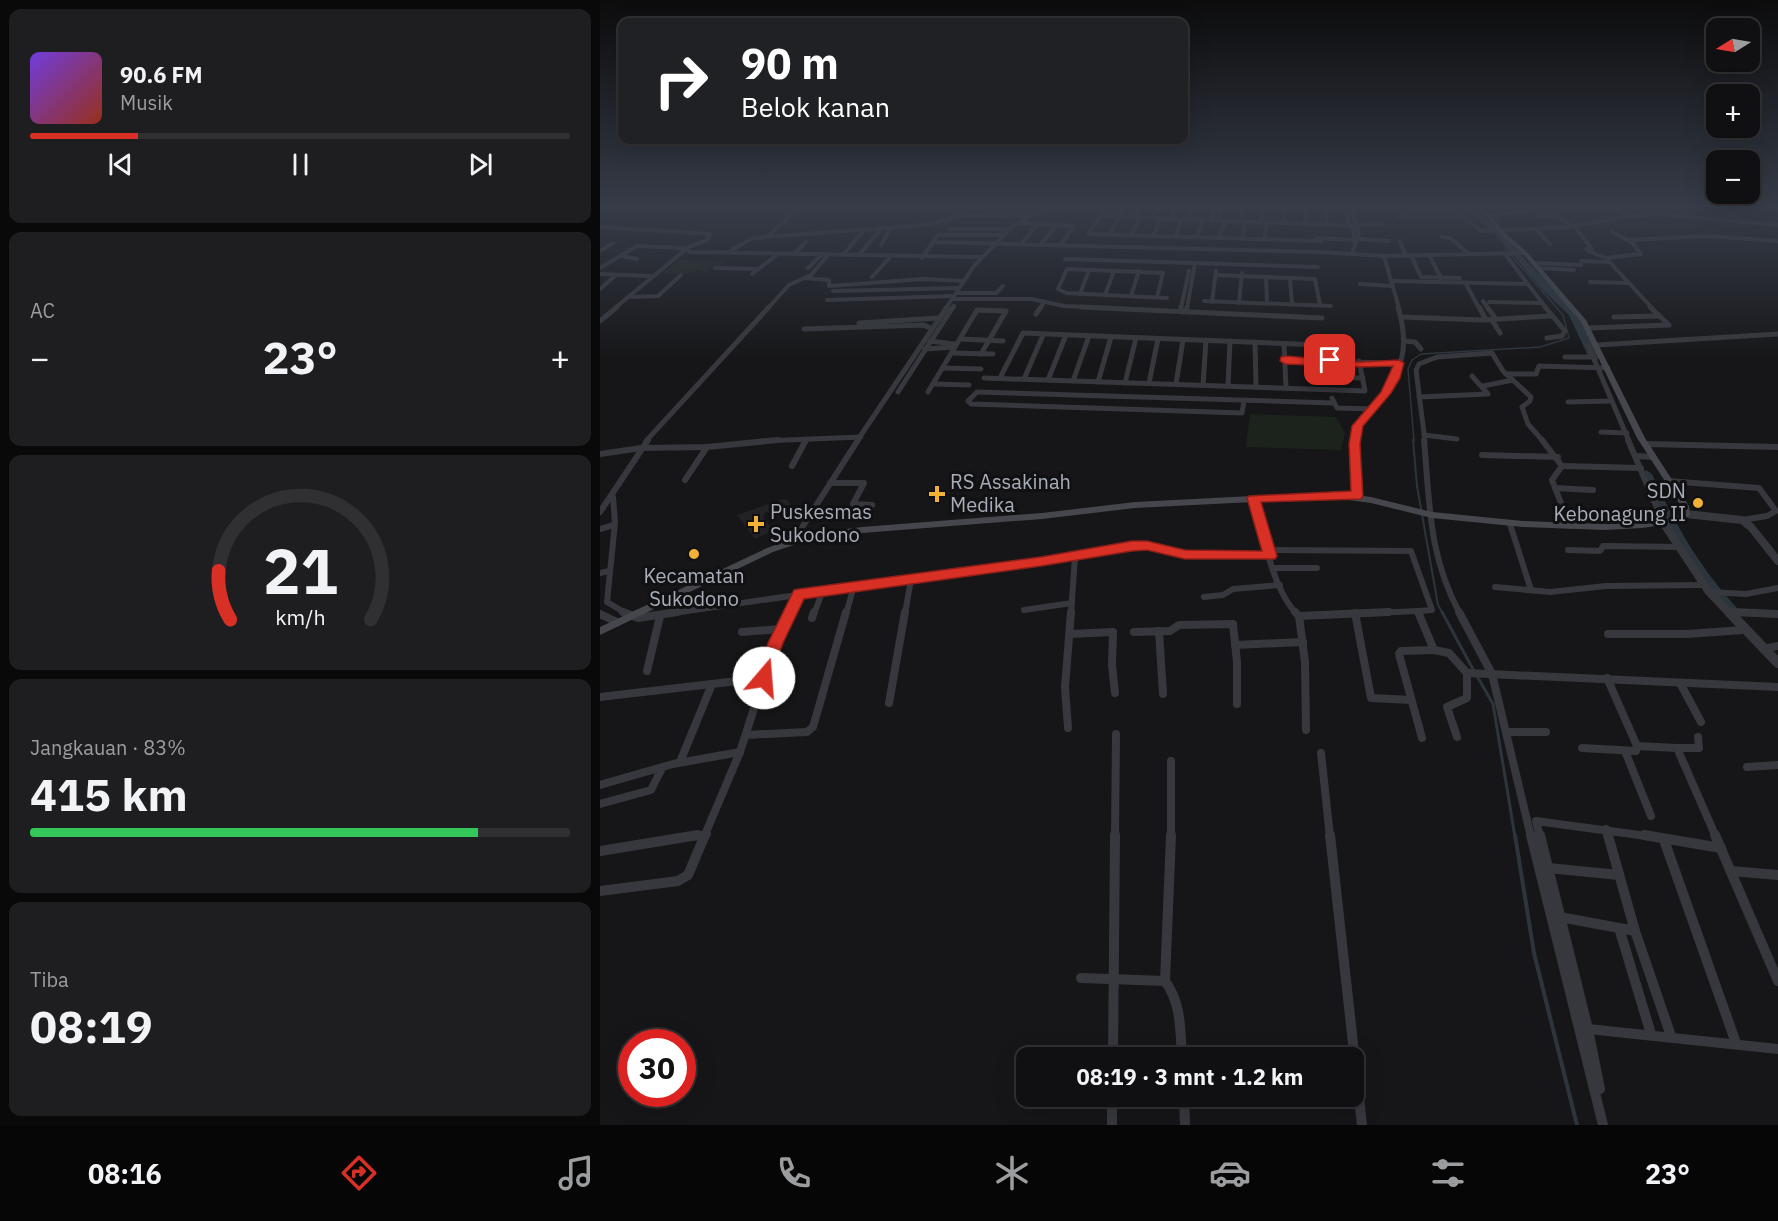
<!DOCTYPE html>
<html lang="id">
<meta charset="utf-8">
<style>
body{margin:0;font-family:"IBM Plex Sans",sans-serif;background:#1e1e20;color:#f1f3f6;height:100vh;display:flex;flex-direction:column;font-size:22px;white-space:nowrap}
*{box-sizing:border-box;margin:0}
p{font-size:20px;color:#9c9d9f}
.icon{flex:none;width:33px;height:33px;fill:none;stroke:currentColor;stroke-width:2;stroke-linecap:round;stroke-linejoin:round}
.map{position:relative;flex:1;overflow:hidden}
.details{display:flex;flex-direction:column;gap:9px;padding:9px;background:#09090a;width:600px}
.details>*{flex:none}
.top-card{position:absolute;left:18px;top:18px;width:570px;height:126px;border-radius:12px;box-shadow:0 6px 24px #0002,0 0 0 2px #303032;background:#202124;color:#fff;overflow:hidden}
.needle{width:39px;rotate:259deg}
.tools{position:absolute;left:1106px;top:18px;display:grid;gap:12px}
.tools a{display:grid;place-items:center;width:54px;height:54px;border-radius:12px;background:#101012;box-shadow:0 6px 24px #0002,0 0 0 2px #303032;font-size:30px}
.speed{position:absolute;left:18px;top:1029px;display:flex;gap:12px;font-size:30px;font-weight:700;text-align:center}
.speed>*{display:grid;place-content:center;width:78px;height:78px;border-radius:50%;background:#101012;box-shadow:0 6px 24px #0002,0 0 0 2px #303032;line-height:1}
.speed .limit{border:9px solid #d22;background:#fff;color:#111}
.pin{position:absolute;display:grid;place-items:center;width:51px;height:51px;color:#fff;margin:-26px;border-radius:12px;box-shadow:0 3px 9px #0006}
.me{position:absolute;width:66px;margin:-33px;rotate:18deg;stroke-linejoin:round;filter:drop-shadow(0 0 4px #0008)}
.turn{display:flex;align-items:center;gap:21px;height:126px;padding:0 24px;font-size:27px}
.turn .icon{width:78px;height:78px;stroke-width:2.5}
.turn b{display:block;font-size:42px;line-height:51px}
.big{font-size:45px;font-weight:700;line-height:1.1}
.details .card{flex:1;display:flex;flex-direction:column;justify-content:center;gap:9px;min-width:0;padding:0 21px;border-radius:12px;background:#1e1e20}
.details .dial{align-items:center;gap:0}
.dial svg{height:156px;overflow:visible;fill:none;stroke:#303032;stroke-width:7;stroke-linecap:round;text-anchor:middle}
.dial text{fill:#f1f3f6;stroke:none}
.song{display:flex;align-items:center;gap:18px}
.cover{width:72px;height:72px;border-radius:9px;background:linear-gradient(135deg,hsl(260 70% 55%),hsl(10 70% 35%))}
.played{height:6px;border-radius:3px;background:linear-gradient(90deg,#d93025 20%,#303032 20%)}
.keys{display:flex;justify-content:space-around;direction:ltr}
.heat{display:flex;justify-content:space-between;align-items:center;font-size:33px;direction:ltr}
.charge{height:9px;border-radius:4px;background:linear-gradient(90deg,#34c759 83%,#303032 0)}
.trip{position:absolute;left:416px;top:1047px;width:348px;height:60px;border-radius:12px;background:#101012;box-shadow:0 6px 24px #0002,0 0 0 2px #303032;font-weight:700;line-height:60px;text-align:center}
.tabs{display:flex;height:96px;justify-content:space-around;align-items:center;background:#060607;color:#9c9d9f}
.tabs .icon{width:42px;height:42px}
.tabs .active{color:#d93025}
.tabs b{font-size:27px;color:#f1f3f6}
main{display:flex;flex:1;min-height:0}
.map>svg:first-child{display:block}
.built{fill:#222225}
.green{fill:#1c231d}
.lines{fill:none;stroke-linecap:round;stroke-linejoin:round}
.stream-far3{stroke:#2c353c;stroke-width:1.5}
.stream-far2{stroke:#2c353c;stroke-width:2}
.stream-far1{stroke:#2c353c;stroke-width:3}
.stream{stroke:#2c353c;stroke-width:4}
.river{fill:#2c353c;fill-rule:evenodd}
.minor-far4{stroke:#37383d;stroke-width:4}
.minor-far3{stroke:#37383d;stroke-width:5}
.minor-far2{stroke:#37383d;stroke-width:6}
.minor-far1{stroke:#37383d;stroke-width:8}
.minor{stroke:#37383d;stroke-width:10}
.tertiary-far1{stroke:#37383d;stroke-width:8}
.tertiary{stroke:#37383d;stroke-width:10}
.secondary{fill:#45474d;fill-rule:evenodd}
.route{fill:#d93025;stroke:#8d1f18;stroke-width:1.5}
.poi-dot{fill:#f2b134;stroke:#111113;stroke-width:2}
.labels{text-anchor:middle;stroke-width:6;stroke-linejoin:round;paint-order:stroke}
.poi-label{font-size:20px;fill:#a8adb8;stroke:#111113;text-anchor:start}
</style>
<main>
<section class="details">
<div class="card">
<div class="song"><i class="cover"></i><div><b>90.6 FM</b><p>Musik</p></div></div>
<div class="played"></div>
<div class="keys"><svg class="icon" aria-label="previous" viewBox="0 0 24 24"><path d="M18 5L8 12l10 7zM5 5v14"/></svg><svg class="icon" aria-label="pause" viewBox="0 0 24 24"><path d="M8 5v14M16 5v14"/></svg><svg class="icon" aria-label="next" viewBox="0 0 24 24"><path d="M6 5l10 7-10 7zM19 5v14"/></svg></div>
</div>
<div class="card"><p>AC</p>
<div class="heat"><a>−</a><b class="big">23°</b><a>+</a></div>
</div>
<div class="card dial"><svg viewBox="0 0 100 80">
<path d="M14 69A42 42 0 1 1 86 69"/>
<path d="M14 69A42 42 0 0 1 8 44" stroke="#d93025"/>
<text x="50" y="56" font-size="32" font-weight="700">21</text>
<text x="50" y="72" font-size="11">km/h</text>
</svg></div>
<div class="card"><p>Jangkauan · 83%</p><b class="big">415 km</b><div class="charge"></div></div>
<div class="card"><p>Tiba</p><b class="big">08:19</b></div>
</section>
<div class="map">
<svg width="1178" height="1125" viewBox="0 0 1178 1125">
<rect width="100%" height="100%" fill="#161618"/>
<!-- built -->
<path class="built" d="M183 499 188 500 192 507 185 515 179 508 165 513 163 518 174 530 155 539 137 515Z"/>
<!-- green -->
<g class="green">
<path d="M79 260 127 261 106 273 98 270 87 274 62 273Z"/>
<path d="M650 414 736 417 745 433 741 450 646 447Z"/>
</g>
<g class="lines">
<!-- stream-far3 -->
<path class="stream-far3" d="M814 441 808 369 812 360 821 354 940 347 969 338 963 315 904 247"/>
<!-- stream-far2 -->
<path class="stream-far2" d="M813 440 817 486 838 605 843 614"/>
<!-- stream-far1 -->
<g class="stream-far1">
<path d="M842 612 874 671"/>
<path d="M877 676 893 704 915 837"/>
</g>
<!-- stream -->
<path class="stream" d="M915 835 934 953 977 1125"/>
<!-- river -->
<g class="river">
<path d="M861 205H868L889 221 975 312 986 328 999 358 997 360 989 358 969 315 942 289 895 234Z"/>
<path d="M1046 470 1052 474C1074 523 1100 568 1137 608L1139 612 1137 616H1127C1089 574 1063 526 1040 474Z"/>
</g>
<!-- minor-far4 -->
<g class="minor-far4">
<path d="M505 205 501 212 507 213"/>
<path d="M667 205 750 207"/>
<path d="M749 205 759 233 752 253"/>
<path d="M848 205 881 231 970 227 1024 217 1057 214 1178 225"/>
<path d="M943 205 992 207"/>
<path d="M1009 205 1028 216"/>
<path d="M1026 205H1048"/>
<path d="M363 208 436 212"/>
<path d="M1119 208 1144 221"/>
<path d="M684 209V220"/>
<path d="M705 209V221"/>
<path d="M815 209H853"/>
<path d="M726 210 727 222"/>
<path d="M746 211 748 223"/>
<path d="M520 214 525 205"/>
<path d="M537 214 542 205"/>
<path d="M357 215 426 216"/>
<path d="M554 215 559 205"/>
<path d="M572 216 576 205"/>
<path d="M590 216 593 205"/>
<path d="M889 216 925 211"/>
<path d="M612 217 615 207H620L619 217"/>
<path d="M799 217H863"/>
<path d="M937 217 956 216 972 226"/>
<path d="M640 218 642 207"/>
<path d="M661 219 663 208"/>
<path d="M418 223 474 226 461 244"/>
<path d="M758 225 783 224"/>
<path d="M974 226 992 249H986"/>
<path d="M0 227 110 234 107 240 86 248"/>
<path d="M349 229H410"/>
<path d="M936 229 950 244"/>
<path d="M1012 232 1029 241"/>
<path d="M509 235 519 217"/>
<path d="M531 235 540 217"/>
<path d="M553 236 561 218"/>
<path d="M167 237 202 205"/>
<path d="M575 237 582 219"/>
<path d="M597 237 603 220"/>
<path d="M842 237 850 238 869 254"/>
<path d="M619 238 625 221"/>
<path d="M643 238 645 222"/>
<path d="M716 238 754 240 753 226"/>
<path d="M664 239 667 223"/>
<path d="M760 239 789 241"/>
<path d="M721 241 488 234 501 216 758 226"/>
<path d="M800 241 806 256"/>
<path d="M333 242 721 252 784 256 925 253"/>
<path d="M422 243 438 224"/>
<path d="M441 244 457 225"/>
<path d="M281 245 291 228"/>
<path d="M0 251 13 243"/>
<path d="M988 251 1006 258 1052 308"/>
<path d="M128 252 153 238 325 225 352 218 366 205"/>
<path d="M194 254 206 242"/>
<path d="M244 254 264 230"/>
<path d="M905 254 946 308"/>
<path d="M259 255 281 229"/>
<path d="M811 255 821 277 860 278"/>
<path d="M829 255 841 278"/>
<path d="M21 256 37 259"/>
<path d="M784 256 799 308"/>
<path d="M322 258 338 235H403"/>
<path d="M1006 258 1041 254 1030 240 1107 236 1178 241"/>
<path d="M465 259 718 267"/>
<path d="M981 261 1009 262"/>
<path d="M934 263 981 265"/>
<path d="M0 268 37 246 84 248 90 252 381 257"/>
<path d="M115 268 159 269"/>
<path d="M208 268 222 254"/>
<path d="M938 268 974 270"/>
<path d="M0 274 50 276"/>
<path d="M152 274 178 254"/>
<path d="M616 275 715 279 720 305"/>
<path d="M272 277 290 257"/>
<path d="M666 277 667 303"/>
<path d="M204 278 229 280V286L324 279 363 281"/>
<path d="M690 279 692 304"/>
<path d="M792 281 926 284"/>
<path d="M990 282 1027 283"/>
<path d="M760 284 793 286"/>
<path d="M866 284 879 308"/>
<path d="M0 289 16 275"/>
<path d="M233 291 359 288"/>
<path d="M356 293H396L403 286"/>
<path d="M480 294 489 270"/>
<path d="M505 295 514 271"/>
<path d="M531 296 539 271"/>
<path d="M32 297 58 296 81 275"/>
<path d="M557 297 563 273 467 269 458 289 466 293 567 298"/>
<path d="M352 299H432L464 306 513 308"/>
<path d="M227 300 354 296"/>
<path d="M604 301 731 306"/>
<path d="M883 301 888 308"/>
<path d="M612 302 616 271"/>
<path d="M889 302 942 303"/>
<path d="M639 303 642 273"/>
<path d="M15 308 85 250"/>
<path d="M168 308 189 285 211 275 229 254"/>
<path d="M346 308 374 266 413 226 451 205"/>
<path d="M353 308 354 306"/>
<path d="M440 308 443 304"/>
<path d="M581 308 589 271"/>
<path d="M587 308 595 263"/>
</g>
<!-- minor-far3 -->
<g class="minor-far3">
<path d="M481 307 722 318"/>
<path d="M879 307 886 320"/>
<path d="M887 307 896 319"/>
<path d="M945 307 965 331 962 336 947 338"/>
<path d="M581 309V307"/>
<path d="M583 312 586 311 587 307"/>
<path d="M436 314 441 307"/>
<path d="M801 317 882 320 952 316"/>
<path d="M1014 317 1059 316"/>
<path d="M892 320 900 333"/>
<path d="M0 321 17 307"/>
<path d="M259 323 339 318"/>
<path d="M988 328 1069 325 1050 307"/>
<path d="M204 329 324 325 332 329"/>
<path d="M361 339 403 341"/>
<path d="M330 341 354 344"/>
<path d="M804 341 815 342 821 349"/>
<path d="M655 342 656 387"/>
<path d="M684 344 686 388"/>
<path d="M988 345 1029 441"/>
<path d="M997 345 1178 334"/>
<path d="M325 349 355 347"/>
<path d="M352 353 393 354"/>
<path d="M965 357H992"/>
<path d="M685 361 799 363"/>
<path d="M343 368 381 369"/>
<path d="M906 374H936L939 366 1008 368"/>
<path d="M717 377 763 378"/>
<path d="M384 378 765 391 759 361"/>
<path d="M400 378 423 333 746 346 750 348 754 364"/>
<path d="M424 379 443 335"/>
<path d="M448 380 466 335"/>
<path d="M473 381 489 336"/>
<path d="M498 382 511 337"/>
<path d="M525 383 536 338"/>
<path d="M549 383 558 339"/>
<path d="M334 384 369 385"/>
<path d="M576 384 583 340"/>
<path d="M603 385 606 340"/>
<path d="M628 386 630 341"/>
<path d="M883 386 913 380"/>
<path d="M298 392 353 307"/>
<path d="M328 392 377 310 406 311 381 354"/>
<path d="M819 397 888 394 872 376"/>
<path d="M732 398 737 408 773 409"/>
<path d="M644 401 642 413 371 404 368 401 377 392 733 403"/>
<path d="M968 402 1011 401"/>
<path d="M1001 432 1027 433"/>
<path d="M824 435 857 439"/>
<path d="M46 441 169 307"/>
<path d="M161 441 261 437"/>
<path d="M205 441 206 439"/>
<path d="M257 441 347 307"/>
<path d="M755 441C758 424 767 415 777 402 803 369 810 348 798 307"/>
<path d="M825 441 816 370 819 364 837 357 892 353 903 371 931 397 930 401 922 407 928 424 943 441"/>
</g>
<!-- minor-far2 -->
<g class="minor-far2">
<path d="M756 440 757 496"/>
<path d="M824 440C830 505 828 554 860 614"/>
<path d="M942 440 962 466 952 480 970 526"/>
<path d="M1028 440 1064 524"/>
<path d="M1045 444 1178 447"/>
<path d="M0 454 41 448 107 447 178 440"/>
<path d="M882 455 958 457"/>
<path d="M1036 456 1053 457"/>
<path d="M192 466 206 440"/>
<path d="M962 466 1041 468"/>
<path d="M85 480 107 447"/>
<path d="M1068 481 1159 488 1176 511 1167 516 1142 520"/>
<path d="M230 483H264L253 504 272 505"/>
<path d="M955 488 993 490"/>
<path d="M13 497 15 523 7 602 27 614"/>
<path d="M654 499C663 533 672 589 697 614"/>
<path d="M0 512 48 440"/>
<path d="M910 524 931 590"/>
<path d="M0 529 14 525"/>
<path d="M194 540 258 440"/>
<path d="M668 550 811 551 832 610 818 611"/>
<path d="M968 550 1000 551 1003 546 1079 547"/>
<path d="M674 568H717"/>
<path d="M0 573 9 571"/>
<path d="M895 587 950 592 1006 586 1103 585"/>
<path d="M1109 592 1146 594 1178 588"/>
<path d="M604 597 623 595 633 589 680 585"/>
<path d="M424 610 472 603"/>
<path d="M1127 612 1171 614"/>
<path d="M67 614 532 546H547L585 554 670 556"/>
<path d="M189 614 199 594"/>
<path d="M214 614 223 590"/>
<path d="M246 614 254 586"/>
<path d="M305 614 311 579"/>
<path d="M471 614 475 556"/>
<path d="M753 614 818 611 819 614"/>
</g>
<!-- minor-far1 -->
<g class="minor-far1">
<path d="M23 612 38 618 77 612"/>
<path d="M695 612 699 616 789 612"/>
<path d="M818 612 834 650 849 653 867 673V698L847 707 857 737"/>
<path d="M859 612 892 674 931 837"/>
<path d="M1133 612 1178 614"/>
<path d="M755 613 771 698 811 700"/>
<path d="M0 614 17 622"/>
<path d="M699 616 705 662 706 730"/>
<path d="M212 618 214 612"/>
<path d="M559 631 563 694"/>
<path d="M142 632 181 629"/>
<path d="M534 632 570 631 579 625 633 624 637 662V704"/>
<path d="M470 634 513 632 512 665 515 693"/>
<path d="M1008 634H1087L1143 630"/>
<path d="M635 645 703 642"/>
<path d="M1163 649 1178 646"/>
<path d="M47 671 60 616"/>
<path d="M867 673 1178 687"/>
<path d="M1007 678 1037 746"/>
<path d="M1080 683 1101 722"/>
<path d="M0 697 163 678"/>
<path d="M289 703 305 612"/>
<path d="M468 728 465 687 471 612"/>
<path d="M908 732H946"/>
<path d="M146 735 207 732 213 727 246 612"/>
<path d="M822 738 799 654 801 651 834 650"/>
<path d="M1037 746 1077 748 1116 837"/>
<path d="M982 748 1036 751 1037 746"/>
<path d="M1077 748H1099L1098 737"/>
<path d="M1025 751 1051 816"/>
<path d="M721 753 730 837"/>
<path d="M571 761V837"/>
<path d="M80 762 112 684"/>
<path d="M1147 767 1178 765"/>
<path d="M0 785 73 764 140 752"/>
<path d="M0 804 51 790 62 768"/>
<path d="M1006 829 1008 837"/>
<path d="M89 837 107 834"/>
<path d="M104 837 140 752 175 643 190 612"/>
<path d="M515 837 516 734"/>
<path d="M940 837 936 821 1054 837"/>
</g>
<!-- minor -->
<g class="minor">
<path d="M730 835 762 1125"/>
<path d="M931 835 1003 1125"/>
<path d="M940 835 988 1029 1000 1089"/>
<path d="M1008 835 1035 931 1071 1036"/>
<path d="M1044 835 1121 848"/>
<path d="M1115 835 1178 981"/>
<path d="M1064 840 1136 1043"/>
<path d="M0 851 98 835"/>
<path d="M948 868 1019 875"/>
<path d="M1131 871 1178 875"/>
<path d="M0 891 78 881 88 875 105 835"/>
<path d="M960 917 1035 931"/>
<path d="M1019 928 1051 1034"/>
<path d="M481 978 565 981C582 1004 580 1031 582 1058"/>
<path d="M565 981 571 835"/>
<path d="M988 1029 1178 1049"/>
<path d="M513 1058 515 835"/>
<path d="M512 1096V1125"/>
<path d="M584 1096 585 1125"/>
</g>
<!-- tertiary-far1 -->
<g class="tertiary-far1">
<path d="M1086 514 1142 520 1151 527 1178 561"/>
<path d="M1064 524 1109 592 1130 614"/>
</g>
<!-- tertiary -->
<path class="tertiary" d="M1129 612 1178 663"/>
<!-- secondary -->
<path class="secondary" d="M870 205H875L891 215 906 234 927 252 986 320 1045 438 1089 506 1090 514 1089 516 1070 524 1042 528 1005 530 923 527 832 518 771 503 733 498 535 508 442 519 262 533 208 540 173 552 0 635V627L167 548 207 534 262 527 442 513 535 502 733 492 771 497 832 512 923 521 1005 524 1042 522 1068 519 1082 513 1081 506 1037 438 981 322 923 254 902 236 887 217Z"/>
</g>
<!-- sky -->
<linearGradient id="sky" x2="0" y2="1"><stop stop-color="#0c0c0d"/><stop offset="0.57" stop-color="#363c48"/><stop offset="1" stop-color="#363c48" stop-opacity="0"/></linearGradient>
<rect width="1178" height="362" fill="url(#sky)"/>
<!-- route -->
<path class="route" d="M685 356 760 362 799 360 804 363 800 378 791 393 763 426 760 444 763 496 761 499 661 502 677 556 675 559H585L547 550 532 551 441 566 204 599 183 643 169 682 164 684 158 682 156 678 168 643 194 590 199 589 441 557 532 541H547L585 550 662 551 647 498 649 496 751 491 749 444 752 426 781 392 793 366 760 367 685 364 680 361 681 357Z"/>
<!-- markers -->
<g class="poi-dot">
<path d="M334 485h6v6h6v6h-6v6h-6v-6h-6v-6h6z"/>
<circle cx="1098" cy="503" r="6"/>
<path d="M153 515h6v6h6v6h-6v6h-6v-6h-6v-6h6z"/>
<circle cx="94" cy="554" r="6"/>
</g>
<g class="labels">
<!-- poi labels -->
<g class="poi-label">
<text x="350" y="489">RS Assakinah<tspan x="350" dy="23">Medika</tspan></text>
<text x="1086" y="498" text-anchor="end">SDN<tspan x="1086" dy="23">Kebonagung II</tspan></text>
<text x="170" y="519">Puskesmas<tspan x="170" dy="23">Sukodono</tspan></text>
<text x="94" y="583" text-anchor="middle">Kecamatan<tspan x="94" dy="23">Sukodono</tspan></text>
</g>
</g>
</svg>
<div class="tools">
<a><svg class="needle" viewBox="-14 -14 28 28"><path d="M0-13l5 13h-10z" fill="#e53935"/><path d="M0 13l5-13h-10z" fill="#9c9d9f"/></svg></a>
<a>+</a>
<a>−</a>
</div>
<div class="speed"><div class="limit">30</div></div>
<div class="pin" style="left:730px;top:360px;background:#d93025"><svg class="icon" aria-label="arrive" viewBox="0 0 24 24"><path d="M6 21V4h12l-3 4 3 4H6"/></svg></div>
<svg class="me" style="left:164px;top:678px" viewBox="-20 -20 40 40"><circle r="19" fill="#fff"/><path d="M0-13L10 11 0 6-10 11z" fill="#d93025"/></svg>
<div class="trip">08:19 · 3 mnt · 1.2 km</div>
<div class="top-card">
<div class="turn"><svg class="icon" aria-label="right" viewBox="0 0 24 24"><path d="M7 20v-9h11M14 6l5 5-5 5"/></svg><div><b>90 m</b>Belok kanan</div></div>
</div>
</div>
</main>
<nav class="tabs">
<b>08:16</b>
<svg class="icon active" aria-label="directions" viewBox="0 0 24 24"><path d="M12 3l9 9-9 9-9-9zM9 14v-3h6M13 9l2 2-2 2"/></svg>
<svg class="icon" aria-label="music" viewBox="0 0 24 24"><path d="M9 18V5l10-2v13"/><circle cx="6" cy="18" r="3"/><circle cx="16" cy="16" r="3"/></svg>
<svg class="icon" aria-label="phone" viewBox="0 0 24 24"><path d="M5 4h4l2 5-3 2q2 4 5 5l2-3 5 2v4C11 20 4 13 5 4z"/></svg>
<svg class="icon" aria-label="climate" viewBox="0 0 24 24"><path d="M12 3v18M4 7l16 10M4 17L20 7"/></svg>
<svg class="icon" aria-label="car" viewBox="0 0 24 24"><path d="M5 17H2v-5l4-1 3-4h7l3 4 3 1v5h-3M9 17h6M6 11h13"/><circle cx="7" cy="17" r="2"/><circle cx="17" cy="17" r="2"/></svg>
<svg class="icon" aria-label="filters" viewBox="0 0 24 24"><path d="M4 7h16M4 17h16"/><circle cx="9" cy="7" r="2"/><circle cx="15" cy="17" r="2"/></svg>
<b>23°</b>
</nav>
